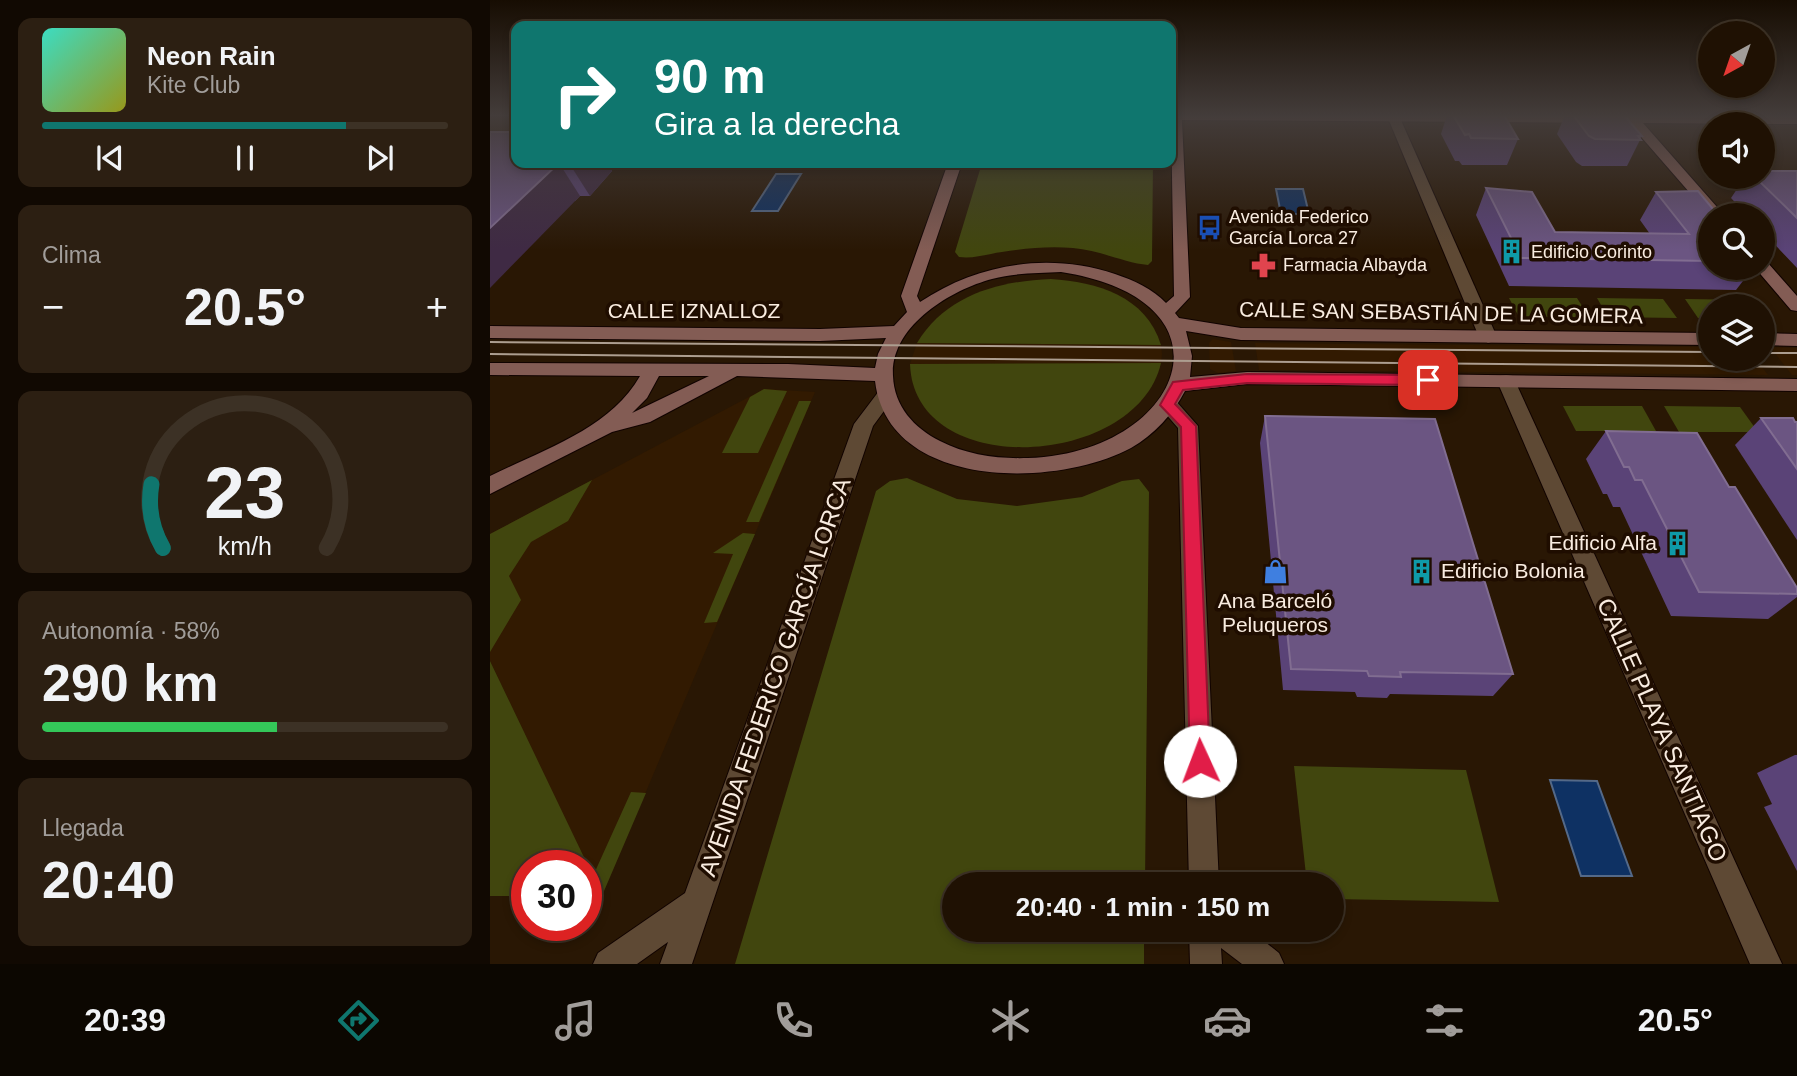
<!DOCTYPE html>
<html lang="es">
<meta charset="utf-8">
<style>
body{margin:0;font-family:Arial,sans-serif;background:#2c1f12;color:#f1f3f6;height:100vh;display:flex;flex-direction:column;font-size:26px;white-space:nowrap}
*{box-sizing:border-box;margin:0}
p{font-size:23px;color:#a19d9a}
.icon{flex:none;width:38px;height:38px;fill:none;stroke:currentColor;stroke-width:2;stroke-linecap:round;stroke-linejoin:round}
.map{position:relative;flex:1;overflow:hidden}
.side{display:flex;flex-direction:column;gap:18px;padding:18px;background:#110902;width:490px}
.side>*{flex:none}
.top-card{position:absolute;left:21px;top:21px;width:665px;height:147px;border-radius:14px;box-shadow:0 4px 10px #0003,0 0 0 2px #3c3125;background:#0f766e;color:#fff;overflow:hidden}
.needle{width:46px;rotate:220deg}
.controls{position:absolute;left:1208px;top:21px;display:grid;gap:14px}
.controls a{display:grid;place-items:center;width:77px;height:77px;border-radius:50%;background:#1f1103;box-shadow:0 4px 10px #0003,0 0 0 2px #3c3125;font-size:35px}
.speed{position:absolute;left:21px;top:850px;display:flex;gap:14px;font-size:35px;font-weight:700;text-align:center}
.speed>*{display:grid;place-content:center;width:91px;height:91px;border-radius:50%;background:#1f1103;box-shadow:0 4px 10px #0003,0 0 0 2px #3c3125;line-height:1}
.speed .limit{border:10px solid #d22;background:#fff;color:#111}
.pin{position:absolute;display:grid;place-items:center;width:60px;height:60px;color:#fff;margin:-30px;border-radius:14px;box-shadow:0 4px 10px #0006}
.me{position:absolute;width:77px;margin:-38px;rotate:358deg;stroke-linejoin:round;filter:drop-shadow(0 0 5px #0008)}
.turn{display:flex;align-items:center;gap:24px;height:147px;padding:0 28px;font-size:32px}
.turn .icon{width:91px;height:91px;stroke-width:2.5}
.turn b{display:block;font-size:49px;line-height:60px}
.big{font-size:52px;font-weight:800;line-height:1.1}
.side .tile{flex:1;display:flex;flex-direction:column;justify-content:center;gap:10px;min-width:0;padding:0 24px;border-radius:14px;background:#2c1f12}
.side .dial{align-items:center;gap:0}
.dial svg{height:182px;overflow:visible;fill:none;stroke:#3c3125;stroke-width:7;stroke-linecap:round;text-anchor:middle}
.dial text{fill:#f1f3f6;stroke:none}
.song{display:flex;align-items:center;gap:21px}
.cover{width:84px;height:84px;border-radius:10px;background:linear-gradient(135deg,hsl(170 70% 55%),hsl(60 70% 35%))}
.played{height:7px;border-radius:4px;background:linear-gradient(90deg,#0f766e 75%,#3c3125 75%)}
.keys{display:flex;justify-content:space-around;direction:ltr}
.heat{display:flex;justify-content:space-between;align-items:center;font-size:38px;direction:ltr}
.charge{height:10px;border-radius:5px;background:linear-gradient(90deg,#34c759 58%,#3c3125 0)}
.trip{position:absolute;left:452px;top:872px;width:402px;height:70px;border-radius:35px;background:#1f1103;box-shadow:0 4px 10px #0003,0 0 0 2px #3c3125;font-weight:800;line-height:70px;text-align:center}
.tab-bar{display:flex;height:112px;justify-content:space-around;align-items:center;background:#0c0701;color:#a19d9a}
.tab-bar .icon{width:49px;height:49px}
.tab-bar .selected{color:#0f766e}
.tab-bar b{font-size:32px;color:#f1f3f6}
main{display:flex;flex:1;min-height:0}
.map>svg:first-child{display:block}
.built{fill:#321a01}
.green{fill:#41460e}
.water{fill:#0e3163;stroke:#546988;stroke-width:2}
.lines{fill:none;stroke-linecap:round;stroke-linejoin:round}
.street-casing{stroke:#110300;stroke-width:2}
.secondary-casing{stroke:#110300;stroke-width:2}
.street{fill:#5e4934;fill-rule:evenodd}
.secondary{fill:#835c54;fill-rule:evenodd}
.tram{stroke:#ad9e90;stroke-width:2}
.wall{fill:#5a4377}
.shaded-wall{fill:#3f2a44}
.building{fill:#6b5582;stroke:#816d91;stroke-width:2}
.route{fill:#e11d48;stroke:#92132f;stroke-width:2}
.labels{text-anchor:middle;stroke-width:7;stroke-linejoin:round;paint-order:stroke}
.far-poi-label{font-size:18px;fill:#f9ece0;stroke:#1f0d00;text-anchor:start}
.street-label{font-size:21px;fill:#f9ece0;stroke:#1f0d00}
.poi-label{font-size:21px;fill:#f9ece0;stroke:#1f0d00;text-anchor:end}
.near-street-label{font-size:24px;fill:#f9ece0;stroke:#1f0d00}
</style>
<main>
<section class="side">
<div class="tile">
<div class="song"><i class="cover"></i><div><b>Neon Rain</b><p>Kite Club</p></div></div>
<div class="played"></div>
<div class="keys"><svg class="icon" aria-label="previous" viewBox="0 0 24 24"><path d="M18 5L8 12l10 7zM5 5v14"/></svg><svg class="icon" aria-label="pause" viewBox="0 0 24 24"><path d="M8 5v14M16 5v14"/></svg><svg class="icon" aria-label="next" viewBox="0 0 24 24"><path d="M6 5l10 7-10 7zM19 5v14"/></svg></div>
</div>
<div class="tile"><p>Clima</p>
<div class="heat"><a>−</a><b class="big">20.5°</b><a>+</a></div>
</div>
<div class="tile dial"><svg viewBox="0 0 100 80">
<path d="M14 69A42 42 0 1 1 86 69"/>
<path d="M14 69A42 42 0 0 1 9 41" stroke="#0f766e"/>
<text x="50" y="56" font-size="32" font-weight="700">23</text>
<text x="50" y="72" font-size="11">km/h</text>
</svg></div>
<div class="tile"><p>Autonomía · 58%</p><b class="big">290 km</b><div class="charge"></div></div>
<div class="tile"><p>Llegada</p><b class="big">20:40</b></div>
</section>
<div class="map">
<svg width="1307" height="964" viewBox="0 0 1307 964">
<rect width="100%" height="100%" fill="#291704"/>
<!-- built -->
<g class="built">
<path d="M723 339 741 342 746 371 728 373 720 369 719 343Z"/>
<path d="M427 343 671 345 672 354 671 363 420 364Z"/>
<path d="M765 343 1220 347V359H1266L1278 375 769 370Z"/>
<path d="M1280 347 1307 348V375H1302Z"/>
<path d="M274 389 325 392 111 898H96L103 877 0 661V534Z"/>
</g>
<!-- green -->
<g class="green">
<path d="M492 163H663L662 261 658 265C635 263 609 250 583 248 560 246 536 248 512 252 497 254 484 259 469 257L465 252Z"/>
<path d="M561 279C607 282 656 296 671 345L427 343C456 295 509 281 561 279Z"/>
<path d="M1019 298H1087L1099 317H1029Z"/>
<path d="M1107 298 1173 299 1187 318 1118 317Z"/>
<path d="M1195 299 1262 300 1267 306H1220V318H1208Z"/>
<path d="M671 363C647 468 424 482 420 364Z"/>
<path d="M274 389 297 391 268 453H232L260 397Z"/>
<path d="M309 401H321L269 522H256Z"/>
<path d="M1073 406H1152L1166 431H1086Z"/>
<path d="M1174 406 1250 407 1268 432H1189Z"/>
<path d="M417 478 467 499 527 506 592 497 632 481 649 479 659 492 655 884H464V929H654V964H245L386 491 400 481Z"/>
<path d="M102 480 78 521 41 542 19 576 31 600 0 652V534Z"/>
<path d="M253 533 265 534 227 622 214 623 243 554 223 553Z"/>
<path d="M0 661 103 876 141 792 156 793 111 898H96V866H37V896H0Z"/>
<path d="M804 766 976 770 1009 902 842 899V884H817Z"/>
</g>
<!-- water -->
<g class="water">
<path d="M286 174H311L288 211H262Z"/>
<path d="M786 189H813L819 214H791Z"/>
<path d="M1060 780 1107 781 1142 876H1091Z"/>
</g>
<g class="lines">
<defs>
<g id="street">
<path d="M900 115H906L910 118 1007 337 1004 341 998 343 989 337 898 118Z"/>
<path d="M1016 375 1023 376 1025 381 1292 964H1260L1007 381 1009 376Z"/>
<path d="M396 389 403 391 405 396 383 426 202 964H170L178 942 147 964H103L108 953 195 893 364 424 389 391Z"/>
<path d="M678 398 685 400 708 426 729 884H699L688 428 668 405 671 400Z"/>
<path d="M699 929H759L789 953 794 964H752L731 948 732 964H700Z"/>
</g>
<g id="secondary">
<path d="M681 115 1307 116V124L1153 123 1234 215 1220 216 1139 123 692 120 700 297 685 313 689 318 751 328 1220 333V345L751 340 696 331 702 356 700 377 757 372 1307 379V391L757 384 695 391C683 414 664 435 641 448 567 488 398 491 385 381L247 376 160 422 122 432 0 494V476C52 450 120 429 150 376L0 375V363L298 364 385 368 388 354 396 338 330 341 0 338V326L330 329 404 326 417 312 411 296 458 163H472L427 296 430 302C488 263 559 252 625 274 643 280 663 289 676 303L684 296ZM571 272C755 301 692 453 538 458 508 459 477 455 450 441 424 428 404 406 403 376 400 326 461 290 502 279 525 273 548 273 571 272ZM169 376H219L142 413 157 398Z"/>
<path d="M1272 261 1278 263 1307 296V311L1301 310 1266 269 1272 268Z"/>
<path d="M1272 333 1307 334V346L1272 345Z"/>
</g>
</defs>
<!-- street casing -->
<use href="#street" class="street-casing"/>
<!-- secondary casing -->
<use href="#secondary" class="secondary-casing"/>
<!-- street -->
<use href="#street" class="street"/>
<!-- secondary -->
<use href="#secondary" class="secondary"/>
<!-- tram -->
<g class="tram">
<path d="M0 342 1220 352"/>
<path d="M1272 353H1307"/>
<path d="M0 354 1307 367"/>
</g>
</g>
<!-- wall -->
<g class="wall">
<path d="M957 115H1014L1028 139 1017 165H972L969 161H965L951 134Z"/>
<path d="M1075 115H1134L1152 136 1137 166H1092L1086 162 1067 134Z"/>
<path d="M26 132 118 163 122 171 100 196H90L85 201Z"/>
<path d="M1307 171V268L1272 231V215H1257L1241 198 1255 177H1272Z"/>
<path d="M996 188 1065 232 1160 234 1150 220 1166 192 1220 215V268H1263L1246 290 1019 286 986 215Z"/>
<path d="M775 416 1023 674 1003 696 900 694 897 698 867 697 865 692 793 690 770 443Z"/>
<path d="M1271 418 1307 422V540L1245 445Z"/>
<path d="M1116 431 1239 487 1307 588V597L1278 619 1181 616 1130 507H1123L1117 494H1113L1096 459Z"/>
<path d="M1305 755H1307V871L1274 807 1282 804 1267 773Z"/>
</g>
<!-- shaded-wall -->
<g class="shaded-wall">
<path d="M69 163 90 196 0 288V228Z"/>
<path d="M79 163H118L122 171 100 196Z"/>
</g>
<!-- building -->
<g class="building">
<path d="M963 115H1014L1028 139 981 138 979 134 975 135Z"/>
<path d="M1083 115H1134L1152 136H1148L1151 140 1105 139 1099 136Z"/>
<path d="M0 132H26V163H80H69L0 228Z"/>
<path d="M1272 171H1307V218L1265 177H1272Z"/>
<path d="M996 188 1042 192 1065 232 1199 234 1166 192 1208 191 1228 215H1220V261L1031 258Z"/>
<path d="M775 416 945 419 1023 674 910 672 911 677 879 676 877 671 801 669Z"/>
<path d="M1271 418H1303L1305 422H1307V469Z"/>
<path d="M1116 431 1207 433 1239 487H1245L1307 588V594L1209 592 1152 480H1145L1139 467H1134Z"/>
</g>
<!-- sky -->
<linearGradient id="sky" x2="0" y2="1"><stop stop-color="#170d02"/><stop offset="0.46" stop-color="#433c3a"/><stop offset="1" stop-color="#433c3a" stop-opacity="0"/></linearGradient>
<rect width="1307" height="250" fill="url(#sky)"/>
<!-- route -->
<path class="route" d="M757 374 938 375 945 380 938 385 757 383 693 390 685 404 706 426 720 761 717 768 710 772 703 768 700 761 691 427 670 405 683 382Z"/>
<!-- icons -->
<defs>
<symbol id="bus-bare" viewBox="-9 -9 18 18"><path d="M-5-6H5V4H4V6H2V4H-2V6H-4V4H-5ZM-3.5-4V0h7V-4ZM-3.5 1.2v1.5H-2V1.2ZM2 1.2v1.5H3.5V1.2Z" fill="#1a4fb4" stroke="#1f0d00" stroke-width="2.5" paint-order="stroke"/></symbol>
<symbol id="building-bare" viewBox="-9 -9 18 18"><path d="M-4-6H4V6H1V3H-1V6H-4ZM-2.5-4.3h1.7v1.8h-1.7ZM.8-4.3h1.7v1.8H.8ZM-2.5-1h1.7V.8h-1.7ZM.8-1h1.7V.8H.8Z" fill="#0f9aa8" stroke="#1f0d00" stroke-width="2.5" paint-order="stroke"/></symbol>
<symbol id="pharmacy-bare" viewBox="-9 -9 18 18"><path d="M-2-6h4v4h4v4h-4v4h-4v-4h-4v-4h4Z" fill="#e0444e" stroke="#1f0d00" stroke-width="2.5" paint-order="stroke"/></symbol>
<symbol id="shop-bare" viewBox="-9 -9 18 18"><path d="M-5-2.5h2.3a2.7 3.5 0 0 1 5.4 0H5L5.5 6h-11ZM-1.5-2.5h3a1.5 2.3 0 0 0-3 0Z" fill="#3f7fe0" stroke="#1f0d00" stroke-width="2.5" paint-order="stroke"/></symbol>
</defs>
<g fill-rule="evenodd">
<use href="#bus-bare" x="702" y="210" width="35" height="35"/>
<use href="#building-bare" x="1004" y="234" width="35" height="35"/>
<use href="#pharmacy-bare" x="756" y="248" width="35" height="35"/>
<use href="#building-bare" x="1170" y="526" width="35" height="35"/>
<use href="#building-bare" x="914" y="554" width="35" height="35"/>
<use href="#shop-bare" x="768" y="554" width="35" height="35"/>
</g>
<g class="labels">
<!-- far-poi labels -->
<g class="far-poi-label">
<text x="739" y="223">Avenida Federico<tspan x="739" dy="21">García Lorca 27</tspan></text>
<text x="1041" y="258">Edificio Corinto</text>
<text x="793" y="271">Farmacia Albayda</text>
</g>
<!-- street labels -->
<g class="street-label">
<text x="204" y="318">CALLE IZNALLOZ</text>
<text transform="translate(951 313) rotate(1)" y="7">CALLE SAN SEBASTIÁN DE LA GOMERA</text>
</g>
<!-- poi labels -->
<g class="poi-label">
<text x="1167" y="550">Edificio Alfa</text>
<text x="951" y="578" text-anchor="start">Edificio Bolonia</text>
<text x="785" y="608" text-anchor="middle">Ana Barceló<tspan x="785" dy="24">Peluqueros</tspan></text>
</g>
<!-- near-street labels -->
<g class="near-street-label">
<text transform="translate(285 677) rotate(-71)" y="8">AVENIDA FEDERICO GARCÍA LORCA</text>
<text transform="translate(1172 730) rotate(66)" y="8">CALLE PLAYA SANTIAGO</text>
</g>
</g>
</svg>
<div class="controls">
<a><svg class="needle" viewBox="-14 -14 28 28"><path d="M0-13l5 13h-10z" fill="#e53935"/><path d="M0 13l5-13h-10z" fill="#a19d9a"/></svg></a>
<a><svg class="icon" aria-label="sound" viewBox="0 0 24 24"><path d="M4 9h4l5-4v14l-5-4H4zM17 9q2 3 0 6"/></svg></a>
<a><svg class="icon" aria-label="search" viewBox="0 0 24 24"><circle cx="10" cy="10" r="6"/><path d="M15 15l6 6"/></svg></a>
<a><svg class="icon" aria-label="layers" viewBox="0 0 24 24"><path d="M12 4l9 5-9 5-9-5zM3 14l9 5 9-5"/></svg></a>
</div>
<div class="speed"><div class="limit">30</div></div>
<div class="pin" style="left:938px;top:380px;background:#d93025"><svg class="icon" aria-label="arrive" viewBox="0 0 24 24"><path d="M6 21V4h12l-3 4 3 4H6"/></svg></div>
<svg class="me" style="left:710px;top:761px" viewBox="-20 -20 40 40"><circle r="19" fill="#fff"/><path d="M0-13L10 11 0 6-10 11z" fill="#e11d48"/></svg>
<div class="trip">20:40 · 1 min · 150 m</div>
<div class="top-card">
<div class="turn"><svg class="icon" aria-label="right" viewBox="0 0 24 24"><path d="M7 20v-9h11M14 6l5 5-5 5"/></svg><div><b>90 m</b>Gira a la derecha</div></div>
</div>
</div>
</main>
<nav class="tab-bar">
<b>20:39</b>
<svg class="icon selected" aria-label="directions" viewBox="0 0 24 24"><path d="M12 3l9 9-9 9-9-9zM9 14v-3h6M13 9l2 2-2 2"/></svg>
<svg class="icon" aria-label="music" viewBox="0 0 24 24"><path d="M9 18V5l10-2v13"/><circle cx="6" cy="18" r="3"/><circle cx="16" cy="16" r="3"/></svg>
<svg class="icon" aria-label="phone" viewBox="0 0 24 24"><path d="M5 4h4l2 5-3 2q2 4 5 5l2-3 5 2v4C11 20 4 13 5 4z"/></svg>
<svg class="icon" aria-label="climate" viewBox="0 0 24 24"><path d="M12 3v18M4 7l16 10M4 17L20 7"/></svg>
<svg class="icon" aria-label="car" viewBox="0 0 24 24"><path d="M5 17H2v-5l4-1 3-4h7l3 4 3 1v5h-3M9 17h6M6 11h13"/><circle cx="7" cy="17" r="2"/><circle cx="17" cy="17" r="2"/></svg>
<svg class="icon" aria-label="filters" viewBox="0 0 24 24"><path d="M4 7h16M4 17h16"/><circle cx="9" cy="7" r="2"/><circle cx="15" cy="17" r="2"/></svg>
<b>20.5°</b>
</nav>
